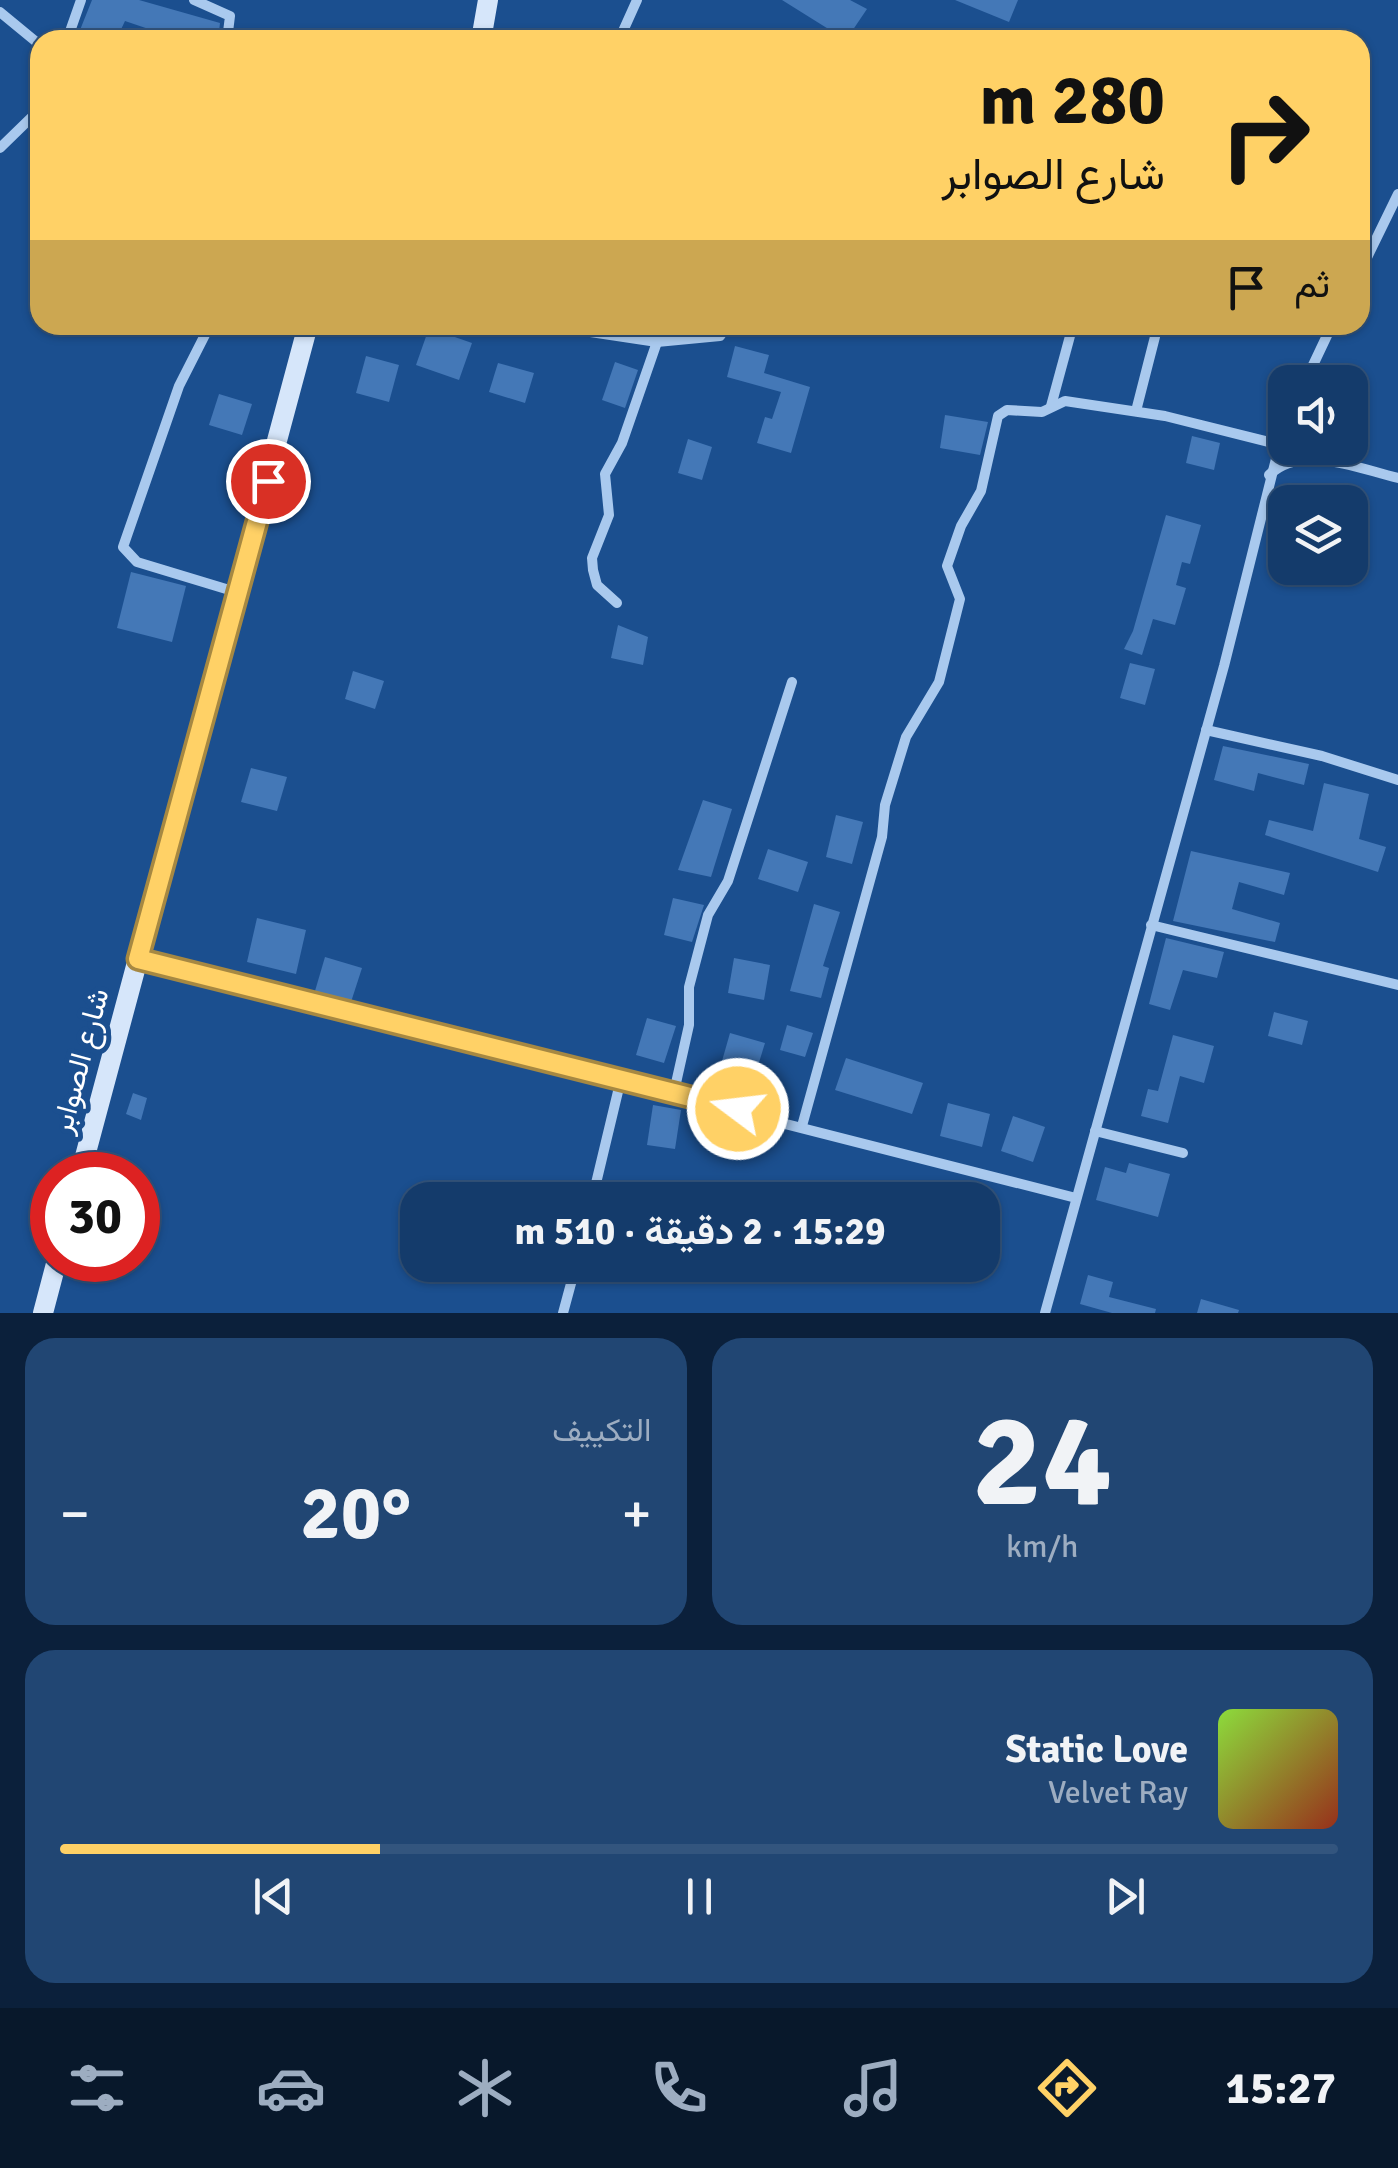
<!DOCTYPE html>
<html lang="ar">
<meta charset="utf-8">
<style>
body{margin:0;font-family:Signika,Vazirmatn,sans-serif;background:#214673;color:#f1f3f6;direction:rtl;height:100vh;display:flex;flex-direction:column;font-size:38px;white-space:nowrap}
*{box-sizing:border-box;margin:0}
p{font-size:32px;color:#9dadc1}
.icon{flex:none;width:55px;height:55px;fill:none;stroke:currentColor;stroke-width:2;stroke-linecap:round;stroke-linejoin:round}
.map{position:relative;height:1313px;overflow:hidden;direction:ltr}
.side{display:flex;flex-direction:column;gap:25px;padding:25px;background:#0b203b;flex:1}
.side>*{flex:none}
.hud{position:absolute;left:30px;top:30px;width:1340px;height:305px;border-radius:30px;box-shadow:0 2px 8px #0004,0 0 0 2px #33557e;direction:rtl;background:#ffd166;color:#111;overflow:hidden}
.fabs{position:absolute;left:1268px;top:365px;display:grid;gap:20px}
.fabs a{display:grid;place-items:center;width:100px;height:100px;border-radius:20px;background:#143b6b;box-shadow:0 2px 8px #0004,0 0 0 2px #33557e;font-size:50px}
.speed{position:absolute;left:30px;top:1152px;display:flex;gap:20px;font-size:50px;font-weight:700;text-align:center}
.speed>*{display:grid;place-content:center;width:130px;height:130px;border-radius:50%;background:#143b6b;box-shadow:0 2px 8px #0004,0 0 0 2px #33557e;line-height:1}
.speed .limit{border:15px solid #d22;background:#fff;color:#111}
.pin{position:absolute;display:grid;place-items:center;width:85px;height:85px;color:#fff;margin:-42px;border:5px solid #fff;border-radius:50%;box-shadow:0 2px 10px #0007}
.me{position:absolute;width:110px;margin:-55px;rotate:285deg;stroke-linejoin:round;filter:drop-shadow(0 0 8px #0008)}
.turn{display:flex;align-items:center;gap:35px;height:210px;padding:0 40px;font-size:45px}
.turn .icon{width:130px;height:130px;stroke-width:2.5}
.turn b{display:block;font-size:70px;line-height:85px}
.then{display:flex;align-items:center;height:95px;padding:0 40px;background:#0003;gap:20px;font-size:38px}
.big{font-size:75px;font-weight:700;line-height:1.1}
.side .tile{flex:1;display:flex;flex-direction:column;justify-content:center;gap:15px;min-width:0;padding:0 35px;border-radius:30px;background:#214673}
.side .dial{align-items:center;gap:0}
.dial b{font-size:130px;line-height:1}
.song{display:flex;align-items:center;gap:30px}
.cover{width:120px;height:120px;border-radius:15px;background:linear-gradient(135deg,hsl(90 70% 55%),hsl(10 70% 35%))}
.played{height:10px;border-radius:5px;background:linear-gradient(90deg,#ffd166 25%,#33557e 25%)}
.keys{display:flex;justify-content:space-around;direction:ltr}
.heat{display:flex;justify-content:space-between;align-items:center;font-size:55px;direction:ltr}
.side .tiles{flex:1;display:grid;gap:25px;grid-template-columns:1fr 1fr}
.tile:last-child{grid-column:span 2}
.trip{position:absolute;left:400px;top:1182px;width:600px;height:100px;border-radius:30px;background:#143b6b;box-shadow:0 2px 8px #0004,0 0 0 2px #33557e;font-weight:700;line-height:100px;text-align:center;direction:rtl}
.tab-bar{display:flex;height:160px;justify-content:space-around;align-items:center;background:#08182b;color:#9dadc1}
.tab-bar .icon{width:70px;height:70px}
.tab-bar .on{color:#ffd166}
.tab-bar b{font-size:45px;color:#f1f3f6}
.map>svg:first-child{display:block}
.building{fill:#4478b7}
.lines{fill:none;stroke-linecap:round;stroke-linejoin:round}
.street{stroke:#a9c9ee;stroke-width:10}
.secondary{stroke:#d6e6fa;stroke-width:20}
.route-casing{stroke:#a68842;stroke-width:25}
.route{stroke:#ffd166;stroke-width:18}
.labels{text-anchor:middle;stroke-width:10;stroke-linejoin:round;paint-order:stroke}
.street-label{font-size:30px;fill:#fff;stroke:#1b4f8f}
</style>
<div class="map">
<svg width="1398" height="1313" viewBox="0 0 1398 1313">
<rect width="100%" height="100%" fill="#1b4f8f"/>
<!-- building -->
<g class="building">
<path d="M92 0H139L220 23 218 40H181L125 21 116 40H76Z"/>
<path d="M782 0H850L867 9 846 40Z"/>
<path d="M955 0H1018L1009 22Z"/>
<path d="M429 328 472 343 459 380 416 365Z"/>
<path d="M735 346 769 355 764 373 810 387 791 453 757 443 765 417 772 419 781 392 727 377Z"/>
<path d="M366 356 399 365 389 402 356 393Z"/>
<path d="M615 362 638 370 625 408 602 400Z"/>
<path d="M498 363 534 373 525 403 489 392Z"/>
<path d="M219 394 252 404 242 435 209 425Z"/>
<path d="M945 415 988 422 980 455 940 448Z"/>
<path d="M1192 436 1220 443 1214 470 1186 463Z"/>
<path d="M688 439 712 447 702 480 678 473Z"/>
<path d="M1166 515 1201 525 1190 564 1182 562 1176 585 1186 588 1175 625 1153 619 1142 655 1124 649 1133 631Z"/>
<path d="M131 572 186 586 172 642 117 628Z"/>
<path d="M618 625 648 637 643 665 611 658Z"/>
<path d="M1130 663 1155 669 1145 705 1120 698Z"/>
<path d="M353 671 384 681 375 709 345 699Z"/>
<path d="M1223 746 1309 764 1304 785 1258 773 1254 791 1214 780Z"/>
<path d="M251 768 287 777 277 811 241 802Z"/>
<path d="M1324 783 1369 794 1359 839 1386 847 1378 872 1265 835 1269 820 1313 831Z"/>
<path d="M703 800 732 809 711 877 678 870Z"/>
<path d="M836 815 863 822 852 864 826 857Z"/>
<path d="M768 849 808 862 798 892 758 879Z"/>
<path d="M1191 851 1290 873 1284 895 1239 882 1232 909 1280 923 1275 942 1173 921Z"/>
<path d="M673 898 704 905 692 942 664 935Z"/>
<path d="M814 904 840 912 823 966 829 968 821 998 790 991Z"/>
<path d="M257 918 306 930 296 974 247 962Z"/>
<path d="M1166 938 1224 952 1217 978 1183 970 1170 1010 1149 1004Z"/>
<path d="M325 957 362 968 351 1002 315 991Z"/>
<path d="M734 958 770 965 764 1000 728 993Z"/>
<path d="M1274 1012 1308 1021 1302 1045 1268 1036Z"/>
<path d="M647 1018 676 1026 664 1063 636 1055Z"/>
<path d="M787 1025 813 1033 805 1057 780 1050Z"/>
<path d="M730 1033 765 1043 752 1085 718 1075Z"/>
<path d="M1173 1035 1214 1046 1204 1083 1180 1076 1168 1123 1141 1116 1148 1089 1158 1091Z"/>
<path d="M846 1058 923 1083 912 1114 835 1090Z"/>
<path d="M133 1093 147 1098 141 1120 126 1114Z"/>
<path d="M948 1103 990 1114 982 1147 940 1136Z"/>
<path d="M653 1105 681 1110 675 1149 647 1145Z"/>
<path d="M1013 1116 1045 1127 1033 1162 1001 1151Z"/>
<path d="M1129 1163 1170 1174 1158 1217 1096 1200 1105 1167 1126 1173Z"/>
<path d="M1088 1275 1113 1282 1109 1297 1156 1309 1155 1313H1112L1080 1304Z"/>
<path d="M1201 1299 1239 1310 1238 1313H1197Z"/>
</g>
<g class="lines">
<!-- street -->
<g class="street">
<path d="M194 0 230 16 227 40"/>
<path d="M0 12 40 45"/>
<path d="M67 40 81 0"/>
<path d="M619 40 637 0"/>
<path d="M0 148 40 109"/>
<path d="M1360 272 1398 194"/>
<path d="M210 325 179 386 123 547 137 562 236 592"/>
<path d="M544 325 657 342 720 336 728 325"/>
<path d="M1305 382 1332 325"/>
<path d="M1051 406 1073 325"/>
<path d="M1136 411 1158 325"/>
<path d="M1269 475C1303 443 1359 469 1398 478"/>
<path d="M617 603 597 585 593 570 592 558 609 515 605 474 622 443 657 342"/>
<path d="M1206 730 1322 756 1398 780"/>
<path d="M1151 925 1398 985"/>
<path d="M138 959 1076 1198"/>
<path d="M674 1092 689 1025V987L708 915 728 881 792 682"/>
<path d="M802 1126 882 837 885 805 906 737 939 682 960 599 947 566 961 526 981 491 998 416 1007 410 1042 412 1065 401 1165 416 1277 444"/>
<path d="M1095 1131 1183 1153"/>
<path d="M592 1200 621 1079"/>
<path d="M563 1313 576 1265"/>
<path d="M1045 1313 1224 666 1285 423"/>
</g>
<!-- secondary -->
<g class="secondary">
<path d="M481 40 488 0"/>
<path d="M80 1175 308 325"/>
<path d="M43 1313 57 1260"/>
</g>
</g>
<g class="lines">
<defs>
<path id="route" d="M268 481 138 959 738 1109"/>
</defs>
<!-- route casing -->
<use href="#route" class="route-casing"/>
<!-- route -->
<use href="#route" class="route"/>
</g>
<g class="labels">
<!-- street labels -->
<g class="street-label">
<text transform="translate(80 1061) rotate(-75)" y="10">شارع الصوابر</text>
</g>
</g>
</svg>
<div class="fabs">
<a><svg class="icon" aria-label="sound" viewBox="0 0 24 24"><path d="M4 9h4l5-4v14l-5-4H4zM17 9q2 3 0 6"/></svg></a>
<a><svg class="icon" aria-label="layers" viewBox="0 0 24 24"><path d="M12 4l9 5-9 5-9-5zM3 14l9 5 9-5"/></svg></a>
</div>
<div class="speed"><div class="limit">30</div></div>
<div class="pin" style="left:268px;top:481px;background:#d93025"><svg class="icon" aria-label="arrive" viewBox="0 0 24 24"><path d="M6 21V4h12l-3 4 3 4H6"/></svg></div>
<svg class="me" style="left:738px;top:1109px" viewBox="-20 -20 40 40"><circle r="17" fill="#ffd166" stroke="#fff" stroke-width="3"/><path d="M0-11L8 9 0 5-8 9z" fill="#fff"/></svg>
<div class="trip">15:29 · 2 دقيقة · 510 m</div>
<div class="hud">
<div class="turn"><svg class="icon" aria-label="right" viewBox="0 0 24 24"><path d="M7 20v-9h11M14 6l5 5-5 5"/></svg><div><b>280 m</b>شارع الصوابر</div></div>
<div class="then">ثم<svg class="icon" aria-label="arrive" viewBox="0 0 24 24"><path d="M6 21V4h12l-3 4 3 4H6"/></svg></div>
</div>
</div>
<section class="side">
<div class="tiles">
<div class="tile dial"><b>24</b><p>km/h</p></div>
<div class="tile"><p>التكييف</p>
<div class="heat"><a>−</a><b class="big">20°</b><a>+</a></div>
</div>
<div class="tile">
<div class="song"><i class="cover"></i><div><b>Static Love</b><p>Velvet Ray</p></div></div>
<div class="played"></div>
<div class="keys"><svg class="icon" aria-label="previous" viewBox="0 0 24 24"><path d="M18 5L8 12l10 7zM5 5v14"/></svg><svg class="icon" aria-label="pause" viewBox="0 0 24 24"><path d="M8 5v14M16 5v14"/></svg><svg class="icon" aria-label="next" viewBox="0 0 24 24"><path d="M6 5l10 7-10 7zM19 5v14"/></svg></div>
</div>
</div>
</section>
<nav class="tab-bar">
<b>15:27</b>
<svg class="icon on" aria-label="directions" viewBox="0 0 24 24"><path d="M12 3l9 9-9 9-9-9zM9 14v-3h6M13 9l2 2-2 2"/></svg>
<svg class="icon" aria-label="music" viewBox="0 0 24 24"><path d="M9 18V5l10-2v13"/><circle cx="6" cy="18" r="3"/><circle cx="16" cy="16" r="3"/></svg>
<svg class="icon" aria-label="phone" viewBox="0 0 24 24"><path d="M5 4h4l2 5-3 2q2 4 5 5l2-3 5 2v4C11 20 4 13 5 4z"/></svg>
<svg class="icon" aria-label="climate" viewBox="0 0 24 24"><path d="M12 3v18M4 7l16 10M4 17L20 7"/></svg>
<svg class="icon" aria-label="car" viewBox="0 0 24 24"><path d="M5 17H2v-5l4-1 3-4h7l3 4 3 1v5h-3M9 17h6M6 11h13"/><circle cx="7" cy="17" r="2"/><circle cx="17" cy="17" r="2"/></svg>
<svg class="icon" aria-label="filters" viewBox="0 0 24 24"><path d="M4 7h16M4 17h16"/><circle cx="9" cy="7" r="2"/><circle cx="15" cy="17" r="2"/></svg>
</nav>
